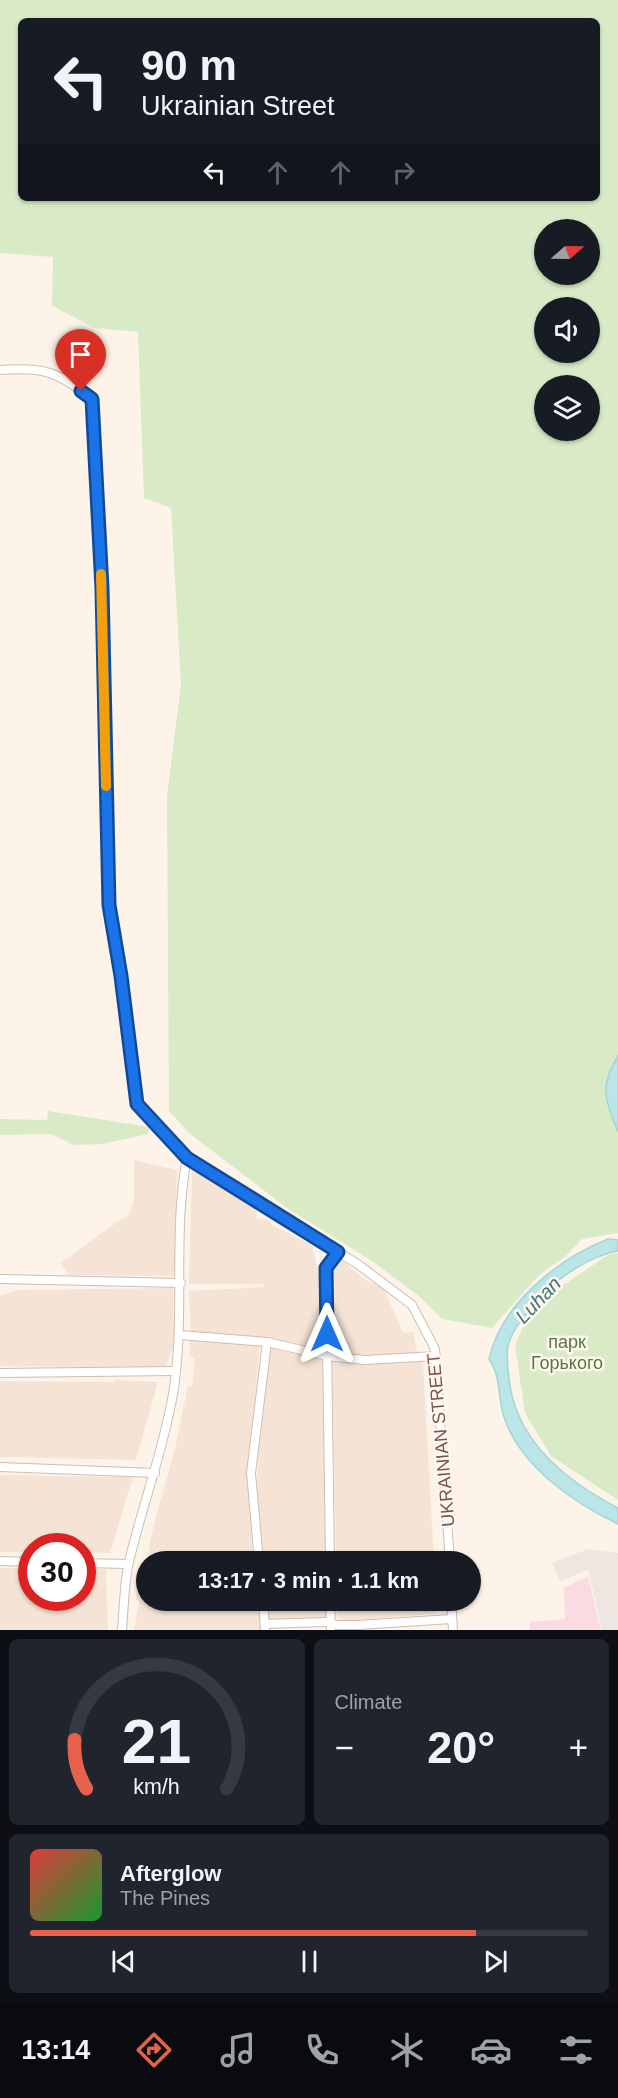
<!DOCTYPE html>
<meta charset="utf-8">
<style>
body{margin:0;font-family:Arial,sans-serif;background:#20242c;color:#f1f3f6;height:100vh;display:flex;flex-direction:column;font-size:22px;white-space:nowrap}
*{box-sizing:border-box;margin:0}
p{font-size:20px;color:#9ea1a6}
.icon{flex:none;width:33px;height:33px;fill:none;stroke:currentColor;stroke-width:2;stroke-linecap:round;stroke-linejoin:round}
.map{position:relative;height:1630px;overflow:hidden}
.sheet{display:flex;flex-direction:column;gap:9px;padding:9px;background:#0d0f14;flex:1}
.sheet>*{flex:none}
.banner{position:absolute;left:18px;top:18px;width:582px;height:183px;border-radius:9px;box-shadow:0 2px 4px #0004;background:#171b24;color:#f1f3f6;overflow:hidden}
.needle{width:39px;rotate:70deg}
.controls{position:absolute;left:534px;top:219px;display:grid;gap:12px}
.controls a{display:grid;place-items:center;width:66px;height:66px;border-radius:50%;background:#171b24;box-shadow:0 2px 4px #0004;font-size:30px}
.speed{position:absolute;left:18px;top:1533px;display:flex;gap:12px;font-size:30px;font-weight:700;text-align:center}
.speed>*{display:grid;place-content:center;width:78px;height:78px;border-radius:50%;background:#171b24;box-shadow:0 2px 4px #0004;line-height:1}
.speed .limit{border:9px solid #d22;background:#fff;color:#111}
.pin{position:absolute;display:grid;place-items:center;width:51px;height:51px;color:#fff;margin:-62px -26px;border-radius:50% 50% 50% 0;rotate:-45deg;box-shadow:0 0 6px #0007}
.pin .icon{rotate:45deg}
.me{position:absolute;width:66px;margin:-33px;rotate:0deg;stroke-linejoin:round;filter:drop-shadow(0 0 4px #0008)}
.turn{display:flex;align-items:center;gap:21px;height:126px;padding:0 24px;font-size:27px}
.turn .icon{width:78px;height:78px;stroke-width:2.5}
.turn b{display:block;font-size:42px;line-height:51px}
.lanes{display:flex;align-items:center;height:57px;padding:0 24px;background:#0003;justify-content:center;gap:30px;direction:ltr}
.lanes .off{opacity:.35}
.big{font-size:45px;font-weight:800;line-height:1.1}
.sheet .tile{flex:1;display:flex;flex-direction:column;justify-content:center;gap:9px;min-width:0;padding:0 21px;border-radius:9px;background:#20242c}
.sheet .dial{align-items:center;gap:0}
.dial svg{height:156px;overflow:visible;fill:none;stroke:#363941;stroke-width:7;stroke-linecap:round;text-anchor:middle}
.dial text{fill:#f1f3f6;stroke:none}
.song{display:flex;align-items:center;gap:18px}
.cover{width:72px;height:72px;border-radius:9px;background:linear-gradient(135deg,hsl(0 70% 55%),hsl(130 70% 35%))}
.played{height:6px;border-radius:3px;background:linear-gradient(90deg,#e8614c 80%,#363941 80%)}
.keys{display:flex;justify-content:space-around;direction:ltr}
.heat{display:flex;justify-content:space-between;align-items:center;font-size:33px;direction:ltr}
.sheet .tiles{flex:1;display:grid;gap:9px;grid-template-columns:1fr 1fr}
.tile:last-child{grid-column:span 2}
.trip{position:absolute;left:136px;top:1551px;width:345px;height:60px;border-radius:30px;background:#171b24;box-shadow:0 2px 4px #0004;font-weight:800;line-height:60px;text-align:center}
.menu{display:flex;height:96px;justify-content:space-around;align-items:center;background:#090b0e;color:#9ea1a6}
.menu .icon{width:42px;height:42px}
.menu .current{color:#e8614c}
.menu b{font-size:27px;color:#f1f3f6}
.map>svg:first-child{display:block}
.residential{fill:#f5e4d6}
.industrial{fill:#eee6e1}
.medical{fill:#fbdbe2}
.green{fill:#d8ebc6;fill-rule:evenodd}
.water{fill:#bbe5e7;stroke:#a1d6d9;stroke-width:1.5}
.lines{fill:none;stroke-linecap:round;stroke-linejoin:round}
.minor-casing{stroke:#d2bcb0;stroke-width:10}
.minor{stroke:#fff;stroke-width:8}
.route-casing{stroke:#114b97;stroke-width:15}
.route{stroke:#1a73e8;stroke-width:10}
.slow{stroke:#f59e0b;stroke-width:10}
.labels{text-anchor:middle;stroke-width:5;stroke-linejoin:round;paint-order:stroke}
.park-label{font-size:18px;fill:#557840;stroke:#fff7ef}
.street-label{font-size:18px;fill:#78574b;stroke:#fff7ef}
.water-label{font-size:20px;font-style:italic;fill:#3e787d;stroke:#fff7ef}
</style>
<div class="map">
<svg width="618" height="1630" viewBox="0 0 618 1630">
<rect width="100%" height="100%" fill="#fdf3e8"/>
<!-- residential -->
<g class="residential">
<path d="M134 1160 177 1170 174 1276 69 1275 60 1263 130 1213 134 1199Z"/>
<path d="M192 1169 224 1187 257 1211 256 1218 270 1221 272 1225 312 1245 319 1275 322 1348 320 1351 260 1338 191 1333 189 1291 263 1287 264 1284H189Z"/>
<path d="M341 1260 367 1281 382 1285 403 1333 413 1332 418 1356 333 1354 331 1274Z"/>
<path d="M173 1288 174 1345 165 1368 0 1366V1296L17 1290Z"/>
<path d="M193 1339 260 1344 247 1479 253 1561 147 1562V1600L258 1601 261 1630H134L139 1601 136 1600V1593H140L154 1524 175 1448 188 1386H192L195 1358 189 1356 190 1340Z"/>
<path d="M269 1347 324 1360 325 1561 263 1562 257 1510 258 1455Z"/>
<path d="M332 1360 357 1363 423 1361 434 1561H336Z"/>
<path d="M115 1380 158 1382 136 1460 0 1457V1381L114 1382Z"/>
<path d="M0 1475 133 1477 110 1553 83 1552 82 1546H32L31 1552H0Z"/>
<path d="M0 1568H31L32 1598H82L83 1569H106L108 1630H0Z"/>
<path d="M266 1601H326L327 1620 268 1622Z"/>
<path d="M336 1601H435L436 1614 344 1621 337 1617Z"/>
</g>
<!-- industrial -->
<path class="industrial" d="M588 1549 618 1553V1630H602L588 1569 560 1582 552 1563Z"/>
<!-- medical -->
<path class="medical" d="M588 1576 601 1630H530V1622L565 1619 564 1588Z"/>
<!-- green -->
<g class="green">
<path d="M0 0H618V1233L582 1239 566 1256 539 1275 492 1328 442 1319 419 1296 372 1261 287 1208 189 1133 169 1111 167 797 181 685 171 508 144 498 138 332 95 328 52 306 53 257 0 253ZM21 21H597V198H21ZM544 230H590V274H544ZM544 308H590V352H544ZM544 386H590V430H544Z"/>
<path d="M48 1111 149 1127 148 1134 102 1144 74 1145 51 1134 0 1135V1119L47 1120Z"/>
<path d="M618 1253V1500L551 1456 525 1413 515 1345 525 1322 559 1288 608 1255Z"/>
</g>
<!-- water -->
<g class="water">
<path d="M618 1056V1132C605 1099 599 1087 618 1056Z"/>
<path d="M608 1239 618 1240V1251C590 1256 560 1276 541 1297 529 1311 512 1328 508 1346 506 1356 508 1368 509 1378 515 1440 566 1481 618 1508V1524C574 1503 522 1467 505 1420 497 1400 502 1377 489 1359 501 1304 558 1259 608 1239Z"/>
</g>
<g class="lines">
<defs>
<g id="minor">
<path d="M0 370C44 367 57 371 92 399L102 588 109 905 137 1104 187 1158 359 1265 412 1305 435 1349 450 1562"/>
<path d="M0 1279 181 1283"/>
<path d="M180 1335 267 1342 327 1356 365 1360 436 1356"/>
<path d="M0 1373 174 1371"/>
<path d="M0 1467 155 1473"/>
<path d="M0 1561 32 1562"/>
<path d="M259 1562 251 1473 267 1342"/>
<path d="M330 1562 326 1268 338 1252"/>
<path d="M82 1563 128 1564"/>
<path d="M263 1600 265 1630"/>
<path d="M330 1600 331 1630"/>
<path d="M451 1600 453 1630"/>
<path d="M265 1624 326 1622 337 1625H358L451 1619"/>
<path d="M122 1630C124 1608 124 1583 129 1562 142 1506 163 1452 173 1394 186 1316 172 1235 187 1158"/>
</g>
</defs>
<!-- minor casing -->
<use href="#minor" class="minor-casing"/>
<!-- minor -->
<use href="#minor" class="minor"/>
</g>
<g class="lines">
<defs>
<path id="route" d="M81 391 92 399 102 588 109 905 121 976 137 1104 187 1158 338 1252 326 1268 327 1334"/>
</defs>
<!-- route casing -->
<use href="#route" class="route-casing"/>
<!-- route -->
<use href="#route" class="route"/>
<!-- slow -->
<path class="slow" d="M101 574 106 786"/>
</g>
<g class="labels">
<!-- park labels -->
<g class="park-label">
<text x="567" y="1348">парк<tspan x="567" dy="21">Горького</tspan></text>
</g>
<!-- street labels -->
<g class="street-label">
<text transform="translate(441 1440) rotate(-95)" y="6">UKRAINIAN STREET</text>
</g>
<!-- water labels -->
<g class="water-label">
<text transform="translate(538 1300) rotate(-46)" y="7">Luhan</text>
</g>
</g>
</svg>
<div class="controls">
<a><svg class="needle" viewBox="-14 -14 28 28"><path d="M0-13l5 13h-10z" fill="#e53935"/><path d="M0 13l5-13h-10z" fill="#9ea1a6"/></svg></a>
<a><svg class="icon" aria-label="sound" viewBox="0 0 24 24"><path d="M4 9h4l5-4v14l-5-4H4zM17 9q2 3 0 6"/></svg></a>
<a><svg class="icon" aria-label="layers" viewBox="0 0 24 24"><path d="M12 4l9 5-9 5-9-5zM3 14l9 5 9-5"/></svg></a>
</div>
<div class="speed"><div class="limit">30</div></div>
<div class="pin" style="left:81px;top:391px;background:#d93025"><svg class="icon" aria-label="arrive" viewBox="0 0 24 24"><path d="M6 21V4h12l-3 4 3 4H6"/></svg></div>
<svg class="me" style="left:327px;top:1334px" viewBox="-20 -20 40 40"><path d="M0-17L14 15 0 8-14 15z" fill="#1a73e8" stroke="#fff" stroke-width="4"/></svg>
<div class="trip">13:17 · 3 min · 1.1 km</div>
<div class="banner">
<div class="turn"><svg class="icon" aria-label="left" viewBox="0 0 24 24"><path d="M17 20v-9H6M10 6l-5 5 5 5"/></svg><div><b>90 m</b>Ukrainian Street</div></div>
<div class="lanes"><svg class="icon" aria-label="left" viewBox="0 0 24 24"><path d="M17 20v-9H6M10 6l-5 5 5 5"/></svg><svg class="icon off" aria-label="ahead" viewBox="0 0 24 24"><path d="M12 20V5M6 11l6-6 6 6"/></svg><svg class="icon off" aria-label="ahead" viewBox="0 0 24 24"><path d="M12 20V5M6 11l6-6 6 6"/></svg><svg class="icon off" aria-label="right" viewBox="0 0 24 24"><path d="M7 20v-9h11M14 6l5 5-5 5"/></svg></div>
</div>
</div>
<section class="sheet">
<div class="tiles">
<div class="tile dial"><svg viewBox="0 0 100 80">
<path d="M14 69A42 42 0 1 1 86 69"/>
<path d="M14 69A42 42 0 0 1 8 44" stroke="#e8614c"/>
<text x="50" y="56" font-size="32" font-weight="700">21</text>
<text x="50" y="72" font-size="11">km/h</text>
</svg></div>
<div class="tile"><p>Climate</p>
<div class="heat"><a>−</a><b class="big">20°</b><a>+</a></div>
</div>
<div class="tile">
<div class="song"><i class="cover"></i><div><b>Afterglow</b><p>The Pines</p></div></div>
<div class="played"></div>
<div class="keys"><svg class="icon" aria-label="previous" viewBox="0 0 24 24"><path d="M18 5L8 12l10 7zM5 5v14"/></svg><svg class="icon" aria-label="pause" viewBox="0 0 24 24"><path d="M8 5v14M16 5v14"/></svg><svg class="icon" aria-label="next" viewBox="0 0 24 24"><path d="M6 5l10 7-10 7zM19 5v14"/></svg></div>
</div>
</div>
</section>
<nav class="menu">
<b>13:14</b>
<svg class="icon current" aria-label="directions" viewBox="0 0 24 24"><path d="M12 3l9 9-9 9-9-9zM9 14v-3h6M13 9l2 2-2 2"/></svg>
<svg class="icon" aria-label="music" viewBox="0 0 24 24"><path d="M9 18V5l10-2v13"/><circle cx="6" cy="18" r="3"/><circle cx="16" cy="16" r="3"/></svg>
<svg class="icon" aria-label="phone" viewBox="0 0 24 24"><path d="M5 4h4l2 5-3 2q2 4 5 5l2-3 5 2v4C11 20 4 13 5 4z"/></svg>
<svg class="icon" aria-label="climate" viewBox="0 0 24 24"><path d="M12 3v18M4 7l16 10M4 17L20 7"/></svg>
<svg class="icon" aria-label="car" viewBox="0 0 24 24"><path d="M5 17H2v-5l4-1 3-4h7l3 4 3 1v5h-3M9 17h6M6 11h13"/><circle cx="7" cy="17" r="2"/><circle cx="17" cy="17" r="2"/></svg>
<svg class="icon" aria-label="filters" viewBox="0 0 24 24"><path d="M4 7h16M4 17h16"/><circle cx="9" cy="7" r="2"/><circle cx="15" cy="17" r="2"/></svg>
</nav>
